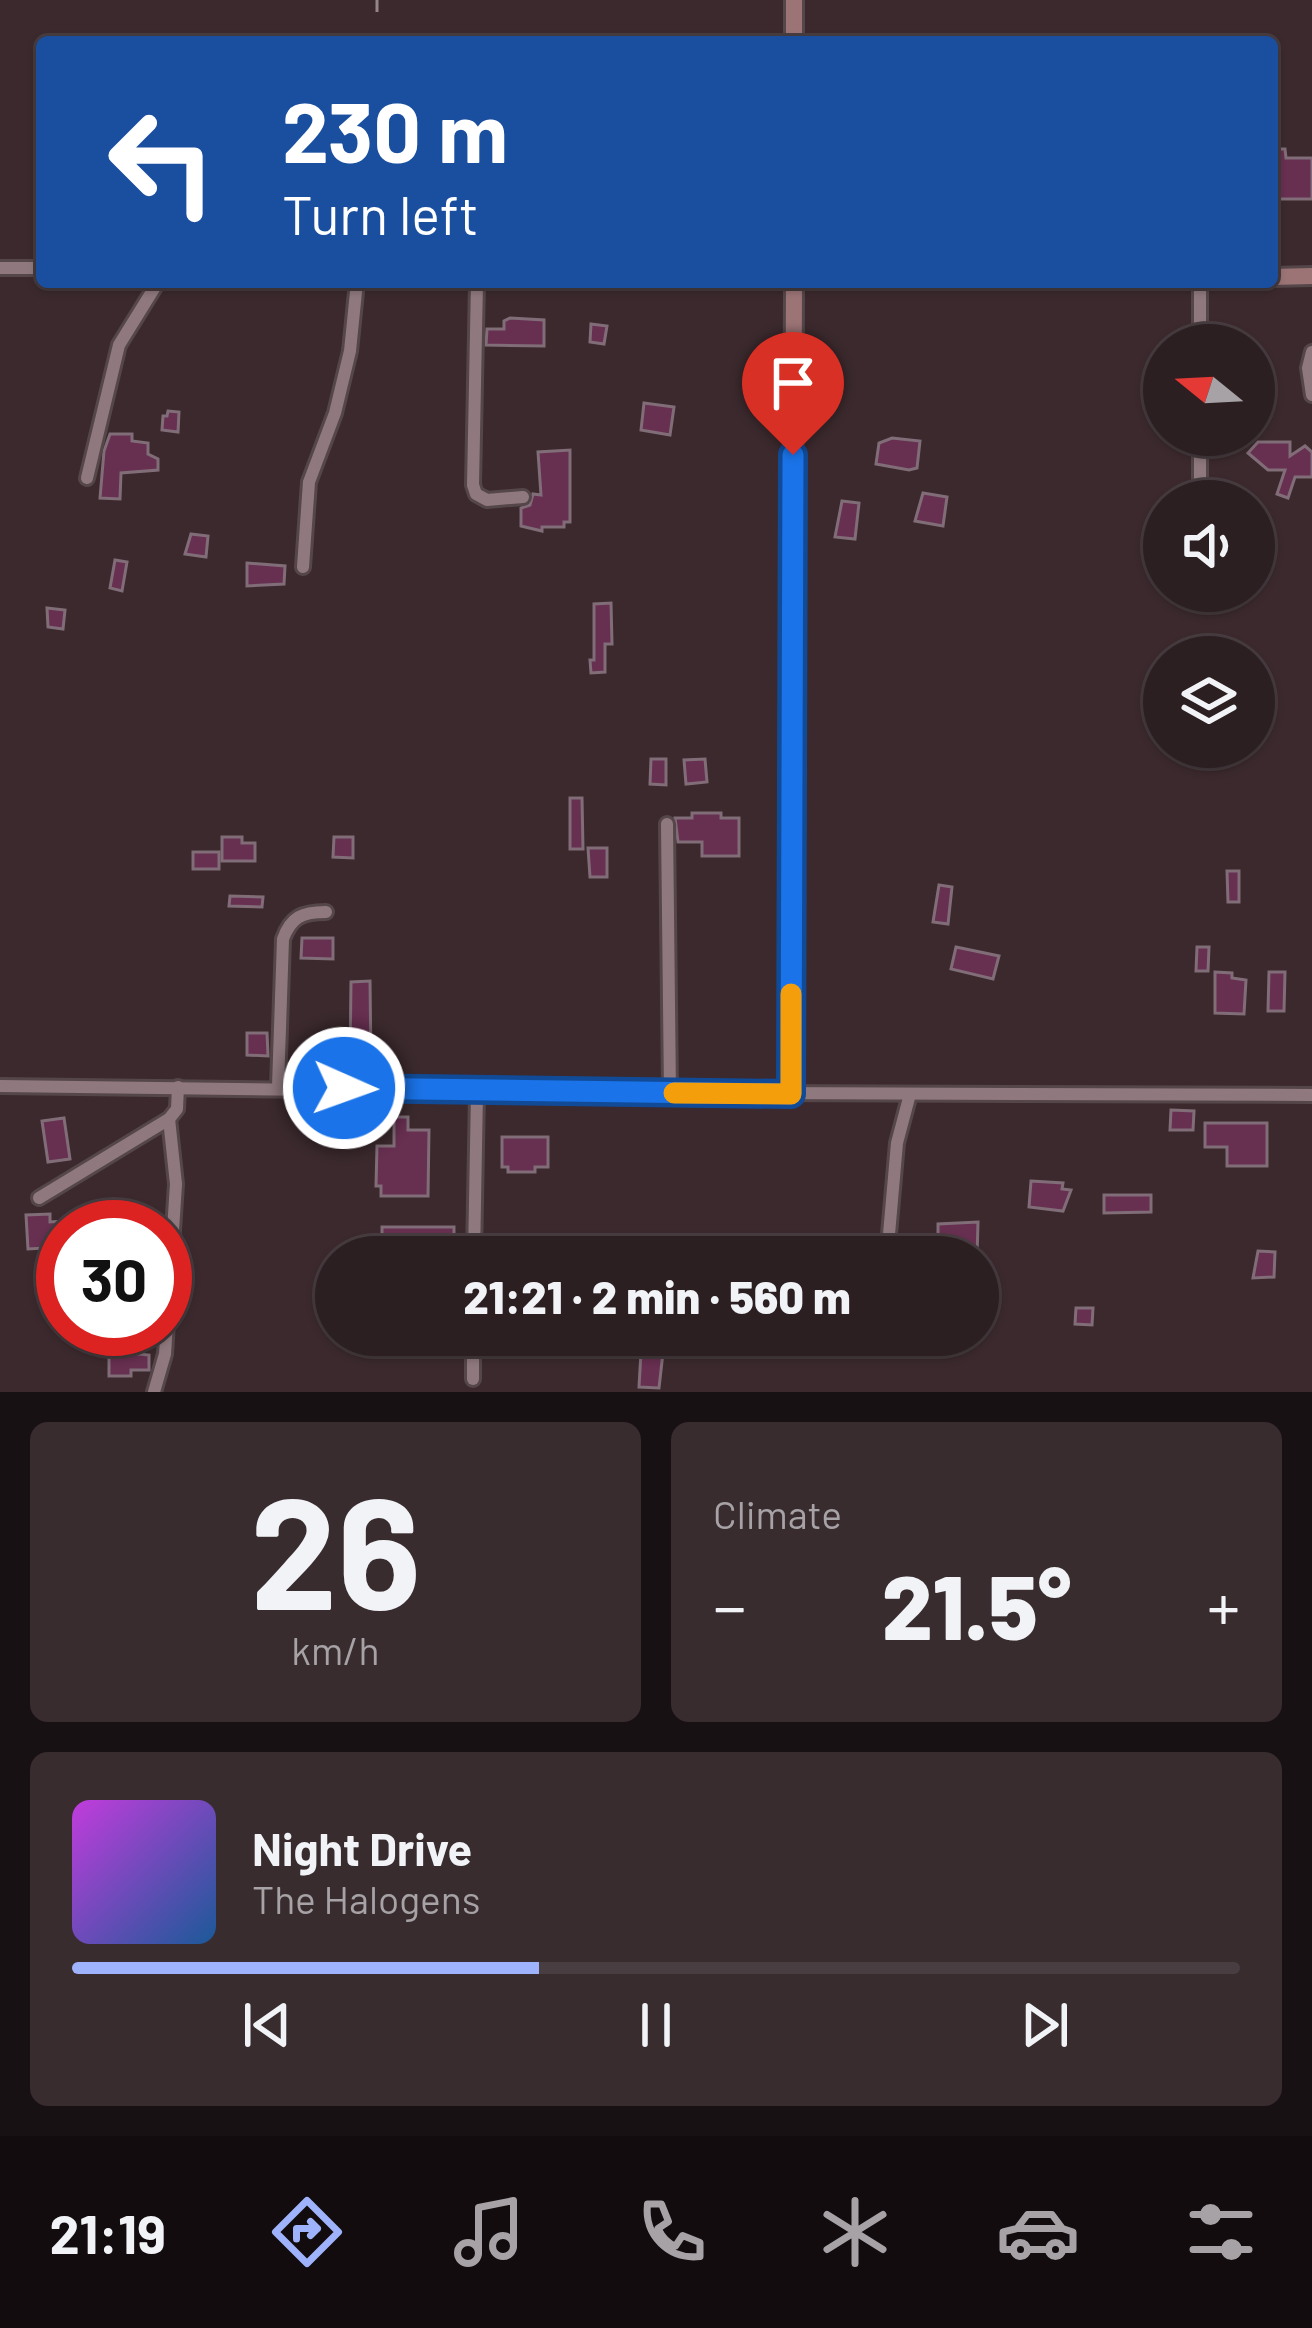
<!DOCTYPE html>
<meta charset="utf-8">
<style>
body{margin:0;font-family:Barlow,sans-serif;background:#382c2f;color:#f1f3f6;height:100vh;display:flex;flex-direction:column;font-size:45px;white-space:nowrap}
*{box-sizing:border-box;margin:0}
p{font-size:39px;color:#a6a2a5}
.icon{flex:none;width:66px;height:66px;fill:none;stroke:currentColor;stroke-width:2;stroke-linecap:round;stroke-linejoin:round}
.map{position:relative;height:1392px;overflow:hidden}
.details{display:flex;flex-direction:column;gap:30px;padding:30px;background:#181113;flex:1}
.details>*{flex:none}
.banner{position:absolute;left:36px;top:36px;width:1242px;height:252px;border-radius:12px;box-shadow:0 3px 9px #0004,0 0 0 3px #483d40;background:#1a4fa0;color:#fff;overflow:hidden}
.needle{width:78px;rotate:288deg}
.tools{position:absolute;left:1143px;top:324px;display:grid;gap:24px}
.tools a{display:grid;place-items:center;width:132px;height:132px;border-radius:50%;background:#2c1f22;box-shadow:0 3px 9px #0004,0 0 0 3px #483d40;font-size:60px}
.speed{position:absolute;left:36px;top:1200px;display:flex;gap:24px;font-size:60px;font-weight:700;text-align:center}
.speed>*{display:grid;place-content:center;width:156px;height:156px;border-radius:50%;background:#2c1f22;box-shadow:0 3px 9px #0004,0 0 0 3px #483d40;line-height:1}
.speed .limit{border:18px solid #d22;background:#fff;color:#111}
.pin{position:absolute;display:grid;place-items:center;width:102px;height:102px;color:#fff;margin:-123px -51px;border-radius:50% 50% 50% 0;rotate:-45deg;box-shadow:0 0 12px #0007}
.pin .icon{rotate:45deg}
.me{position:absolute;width:132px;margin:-66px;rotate:92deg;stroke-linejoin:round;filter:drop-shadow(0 0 9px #0008)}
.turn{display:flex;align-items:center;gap:42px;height:252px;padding:0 48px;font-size:54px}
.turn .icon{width:156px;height:156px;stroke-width:2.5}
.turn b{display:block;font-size:84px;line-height:102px}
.big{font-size:90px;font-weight:800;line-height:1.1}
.details .tile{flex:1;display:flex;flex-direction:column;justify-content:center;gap:18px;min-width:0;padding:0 42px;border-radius:18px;background:#382c2f}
.details .dial{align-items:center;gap:0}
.dial b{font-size:156px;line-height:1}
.song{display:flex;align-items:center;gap:36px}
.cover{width:144px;height:144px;border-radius:18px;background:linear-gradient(135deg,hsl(290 70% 55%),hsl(210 70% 35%))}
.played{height:12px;border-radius:6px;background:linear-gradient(90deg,#9fb3fd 40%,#483d40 40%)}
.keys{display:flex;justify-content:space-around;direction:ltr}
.heat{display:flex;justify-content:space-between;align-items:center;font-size:66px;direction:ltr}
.details .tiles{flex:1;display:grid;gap:30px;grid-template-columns:1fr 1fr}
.tile:last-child{grid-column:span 2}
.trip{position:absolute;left:315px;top:1236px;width:684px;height:120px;border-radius:60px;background:#2c1f22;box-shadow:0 3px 9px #0004,0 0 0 3px #483d40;font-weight:800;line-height:120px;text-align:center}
.dock{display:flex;height:192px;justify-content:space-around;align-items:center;background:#120c0e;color:#a6a2a5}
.dock .icon{width:84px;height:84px}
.dock .active{color:#9fb3fd}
.dock b{font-size:54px;color:#f1f3f6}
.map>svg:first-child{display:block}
.building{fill:#672f50;stroke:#806d77;stroke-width:3}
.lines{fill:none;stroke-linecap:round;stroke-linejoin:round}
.street-casing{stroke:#554649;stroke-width:18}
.secondary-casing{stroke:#554649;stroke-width:22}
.path{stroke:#948588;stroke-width:3;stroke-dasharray:12 6;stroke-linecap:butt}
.street{stroke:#8f797e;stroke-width:12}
.secondary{stroke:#9c7476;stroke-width:16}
.route-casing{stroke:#114b97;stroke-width:30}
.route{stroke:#1a73e8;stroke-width:21}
.slow{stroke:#f59e0b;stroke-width:21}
</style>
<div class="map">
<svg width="1312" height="1392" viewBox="0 0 1312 1392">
<rect width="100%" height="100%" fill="#3b292d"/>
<!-- building -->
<g class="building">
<path d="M1272 149H1285L1286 158H1312V199H1276Z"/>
<path d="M510 318 544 320V346L486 345 487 329H504V321Z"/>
<path d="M591 324 607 326 604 344 590 342Z"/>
<path d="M644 403 674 407 670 435 641 430Z"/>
<path d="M168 411 179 412 178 432 162 430 163 416H167Z"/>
<path d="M110 434H132V441L148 443V454L158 459V470L121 473 120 499 100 498 104 451Z"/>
<path d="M892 438 920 441 917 468 909 470 876 464 879 443Z"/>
<path d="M1258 442H1290V456L1305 446 1312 452V477H1295L1288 498 1277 494 1285 470H1268L1248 453Z"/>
<path d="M570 450V522H564V527H542V531L521 526V508L530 505 533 494 541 495 538 452Z"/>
<path d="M923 493 947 497 943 526 915 521Z"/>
<path d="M842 501 859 503 855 539 835 537Z"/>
<path d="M191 534 208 536 206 557 185 554Z"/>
<path d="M115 560 127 562 122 591 110 588Z"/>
<path d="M247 563 285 566 284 584 247 586Z"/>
<path d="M1210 591H1231L1236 597 1227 608H1210Z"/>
<path d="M611 603 612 644H605V672L591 673 590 660H594V604Z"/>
<path d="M47 608 65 610 63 629 48 627Z"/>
<path d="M651 759H666V785L650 784Z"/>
<path d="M705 759 707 782 686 784 684 760Z"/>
<path d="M570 798H582L583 849H570Z"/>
<path d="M692 813H721V818H739V856H702V842H678L675 818H692Z"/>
<path d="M222 837H242V843H255V861H222Z"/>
<path d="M334 837H353V858L333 857Z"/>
<path d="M588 848H607V877H590Z"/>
<rect x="193" y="852" width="26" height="17"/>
<path d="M1227 871H1239V902H1228Z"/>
<path d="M939 885 952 887 948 924 933 922Z"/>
<path d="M230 896 263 897 262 907 229 906Z"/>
<path d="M302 938H333V959L301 958Z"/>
<path d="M956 947 999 956 993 979 951 969Z"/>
<path d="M1197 947H1209L1208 971H1196Z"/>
<path d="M1215 972 1232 973V978L1246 980 1244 1014 1215 1013Z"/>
<path d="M1269 972H1285L1284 1011H1268Z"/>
<path d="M370 981 371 1061H350L351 982Z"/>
<path d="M247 1033H267L268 1056 247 1055Z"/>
<path d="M1171 1110 1194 1111 1193 1130H1170Z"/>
<path d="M394 1117H408V1130H429L428 1196H381V1186H376L377 1146H394Z"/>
<path d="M64 1118 70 1159 48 1162 42 1121Z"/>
<path d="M1205 1123H1267V1166H1227V1147H1205Z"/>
<path d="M502 1137H548V1167H535V1172H508V1167H502Z"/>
<path d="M1031 1181 1063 1183 1062 1189 1071 1190 1063 1211 1029 1207Z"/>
<path d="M1104 1195H1151V1212L1104 1213Z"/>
<path d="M50 1214V1222L63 1221V1247L28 1249 26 1215Z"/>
<path d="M978 1222 977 1257H948L947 1239H938V1224Z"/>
<path d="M382 1227H454V1248L382 1250Z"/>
<path d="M1258 1251 1275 1252 1274 1277 1253 1278Z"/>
<path d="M1076 1308H1093L1092 1325 1075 1324Z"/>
<path d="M611 1335H665L659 1388 639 1387 641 1352 611 1351Z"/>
<path d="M109 1351 149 1355V1370H131V1376H109Z"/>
</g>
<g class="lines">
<defs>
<g id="street">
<path d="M0 268H42"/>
<path d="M477 282 473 485 476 494 487 500 523 497"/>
<path d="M1200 282V345"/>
<path d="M1312 352 1308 368 1312 395"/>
<path d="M1200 435V501"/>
<path d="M87 478 119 345 158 282"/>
<path d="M303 567 309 482 335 413 350 351 357 282"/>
<path d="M667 824 670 1093"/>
<path d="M0 1086 477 1092 1312 1095"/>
<path d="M278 1087 283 939C291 917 302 912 326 912"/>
<path d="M39 1198 169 1119 177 1109 178 1087"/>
<path d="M474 1257 477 1092"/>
<path d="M887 1257 897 1143 910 1094"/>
<path d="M473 1379V1335"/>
<path d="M154 1392 165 1354 176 1184 169 1119"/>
</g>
<g id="secondary">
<path d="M794 0V42"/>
<path d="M1272 277 1312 276"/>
<path d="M791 1093 794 282"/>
</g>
</defs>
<!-- street casing -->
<use href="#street" class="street-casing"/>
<!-- secondary casing -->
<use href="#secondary" class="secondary-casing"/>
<!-- path -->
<path class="path" d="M377 12V0"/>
<!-- street -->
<use href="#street" class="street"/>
<!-- secondary -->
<use href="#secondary" class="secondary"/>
</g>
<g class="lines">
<defs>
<path id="route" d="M344 1088 791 1094 793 455"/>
</defs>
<!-- route casing -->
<use href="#route" class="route-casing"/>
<!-- route -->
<use href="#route" class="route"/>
<!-- slow -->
<path class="slow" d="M674 1093 791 1094V994"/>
</g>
</svg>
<div class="tools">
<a><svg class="needle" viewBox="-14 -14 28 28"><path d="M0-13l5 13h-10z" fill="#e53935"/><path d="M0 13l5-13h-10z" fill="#a6a2a5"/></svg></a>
<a><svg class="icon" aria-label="sound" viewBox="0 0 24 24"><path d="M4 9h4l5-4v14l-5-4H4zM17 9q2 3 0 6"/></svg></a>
<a><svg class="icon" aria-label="layers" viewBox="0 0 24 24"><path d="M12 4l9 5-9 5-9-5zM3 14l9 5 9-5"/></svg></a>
</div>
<div class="speed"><div class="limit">30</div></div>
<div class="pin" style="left:793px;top:455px;background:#d93025"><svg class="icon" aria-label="arrive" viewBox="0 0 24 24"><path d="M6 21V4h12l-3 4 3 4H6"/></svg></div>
<svg class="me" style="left:344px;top:1088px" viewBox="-20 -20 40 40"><circle r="17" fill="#1a73e8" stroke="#fff" stroke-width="3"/><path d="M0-11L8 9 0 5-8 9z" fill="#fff"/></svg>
<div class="trip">21:21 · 2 min · 560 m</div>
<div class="banner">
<div class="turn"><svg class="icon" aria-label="left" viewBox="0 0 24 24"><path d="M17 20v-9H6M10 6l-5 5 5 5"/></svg><div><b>230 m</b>Turn left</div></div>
</div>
</div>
<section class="details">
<div class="tiles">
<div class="tile dial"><b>26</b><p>km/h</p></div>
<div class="tile"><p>Climate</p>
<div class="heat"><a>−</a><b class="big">21.5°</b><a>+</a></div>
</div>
<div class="tile">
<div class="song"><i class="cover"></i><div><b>Night Drive</b><p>The Halogens</p></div></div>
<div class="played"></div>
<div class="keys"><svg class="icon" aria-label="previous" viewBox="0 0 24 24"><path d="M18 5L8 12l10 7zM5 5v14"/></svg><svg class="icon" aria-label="pause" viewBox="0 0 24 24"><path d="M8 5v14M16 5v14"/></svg><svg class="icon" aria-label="next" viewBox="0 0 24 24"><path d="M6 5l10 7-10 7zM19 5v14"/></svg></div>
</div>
</div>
</section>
<nav class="dock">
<b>21:19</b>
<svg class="icon active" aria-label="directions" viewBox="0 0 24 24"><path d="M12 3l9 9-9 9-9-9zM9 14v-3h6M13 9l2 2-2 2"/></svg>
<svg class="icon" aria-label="music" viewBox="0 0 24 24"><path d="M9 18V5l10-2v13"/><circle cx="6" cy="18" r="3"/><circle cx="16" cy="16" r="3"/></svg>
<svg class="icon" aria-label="phone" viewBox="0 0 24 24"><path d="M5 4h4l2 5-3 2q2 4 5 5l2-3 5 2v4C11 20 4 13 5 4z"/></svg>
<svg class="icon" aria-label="climate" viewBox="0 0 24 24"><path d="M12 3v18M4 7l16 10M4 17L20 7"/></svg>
<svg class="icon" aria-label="car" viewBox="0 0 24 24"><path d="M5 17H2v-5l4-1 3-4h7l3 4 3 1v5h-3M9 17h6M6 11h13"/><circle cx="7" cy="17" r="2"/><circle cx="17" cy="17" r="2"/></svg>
<svg class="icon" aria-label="filters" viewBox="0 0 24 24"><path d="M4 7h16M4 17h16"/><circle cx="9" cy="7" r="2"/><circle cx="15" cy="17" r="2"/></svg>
</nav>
